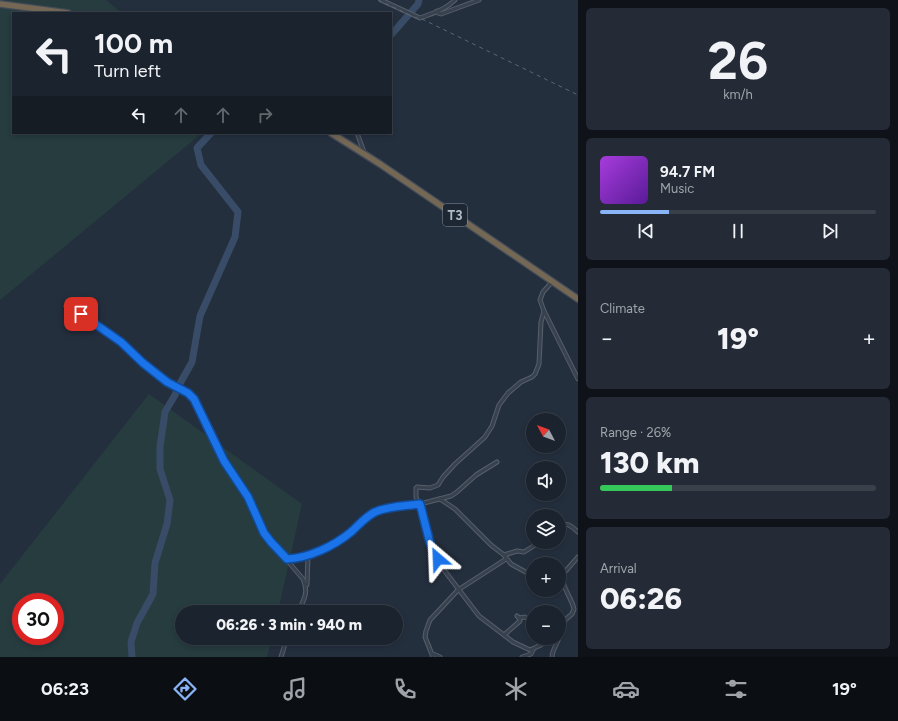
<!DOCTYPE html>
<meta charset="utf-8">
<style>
body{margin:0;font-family:Figtree,sans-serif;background:#242b36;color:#f1f3f6;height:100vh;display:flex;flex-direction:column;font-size:15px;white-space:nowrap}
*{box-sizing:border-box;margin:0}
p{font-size:13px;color:#a0a4aa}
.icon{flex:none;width:22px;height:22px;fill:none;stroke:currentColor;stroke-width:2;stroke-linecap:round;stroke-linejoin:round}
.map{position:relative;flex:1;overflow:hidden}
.drawer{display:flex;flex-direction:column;gap:8px;padding:8px;background:#0f1319;width:320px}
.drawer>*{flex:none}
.banner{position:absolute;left:12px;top:12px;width:380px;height:122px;border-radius:0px;box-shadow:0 2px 6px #0003,0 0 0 1px #39404a;background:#1b232e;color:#f1f3f6;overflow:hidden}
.needle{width:26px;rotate:311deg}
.tools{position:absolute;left:526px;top:413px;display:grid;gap:8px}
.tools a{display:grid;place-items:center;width:40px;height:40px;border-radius:50%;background:#1b232e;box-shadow:0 2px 6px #0003,0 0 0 1px #39404a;font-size:20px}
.speed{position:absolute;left:12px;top:593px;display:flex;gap:8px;font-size:20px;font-weight:700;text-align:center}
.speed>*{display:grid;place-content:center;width:52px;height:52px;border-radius:50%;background:#1b232e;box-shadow:0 2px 6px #0003,0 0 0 1px #39404a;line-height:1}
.speed .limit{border:6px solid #d22;background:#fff;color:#111}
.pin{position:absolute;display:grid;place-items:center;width:34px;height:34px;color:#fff;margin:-17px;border-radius:8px;box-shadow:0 2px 6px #0006}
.me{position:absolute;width:44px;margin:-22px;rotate:334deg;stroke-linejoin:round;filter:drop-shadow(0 0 3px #0008)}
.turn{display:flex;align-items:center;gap:14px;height:84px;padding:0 16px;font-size:18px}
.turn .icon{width:52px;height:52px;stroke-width:2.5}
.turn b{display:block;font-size:28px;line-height:34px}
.lanes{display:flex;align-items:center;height:38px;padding:0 16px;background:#0003;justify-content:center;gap:20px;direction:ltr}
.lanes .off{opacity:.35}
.big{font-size:30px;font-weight:800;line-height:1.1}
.drawer .widget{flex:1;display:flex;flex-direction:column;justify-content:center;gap:6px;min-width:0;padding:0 14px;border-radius:6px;background:#242b36}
.drawer .dial{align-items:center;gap:0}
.dial b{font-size:52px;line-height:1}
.song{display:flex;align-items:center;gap:12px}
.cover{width:48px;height:48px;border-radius:6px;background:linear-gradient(135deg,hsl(280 70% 55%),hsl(270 70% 35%))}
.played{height:4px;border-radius:2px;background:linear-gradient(90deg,#8ab4f8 25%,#39404a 25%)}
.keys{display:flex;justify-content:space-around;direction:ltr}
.heat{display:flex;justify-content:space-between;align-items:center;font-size:22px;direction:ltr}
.charge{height:6px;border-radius:3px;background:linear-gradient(90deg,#34c759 26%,#39404a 0)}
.trip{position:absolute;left:175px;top:605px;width:228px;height:40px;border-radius:20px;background:#1b232e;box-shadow:0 2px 6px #0003,0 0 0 1px #39404a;font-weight:800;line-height:40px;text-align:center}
.dock{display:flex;height:64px;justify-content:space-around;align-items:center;background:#0b0e12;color:#a0a4aa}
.dock .icon{width:28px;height:28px}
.dock .selected{color:#8ab4f8}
.dock b{font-size:18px;color:#f1f3f6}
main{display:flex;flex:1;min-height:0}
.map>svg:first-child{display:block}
.green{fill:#263c3f;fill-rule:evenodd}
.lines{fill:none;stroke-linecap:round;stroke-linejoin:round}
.river{stroke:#394c67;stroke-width:7}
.street-casing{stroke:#565f6c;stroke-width:5}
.highway-casing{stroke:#434c59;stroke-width:8}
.street{stroke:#38414e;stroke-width:3}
.highway{stroke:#746855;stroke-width:5.5}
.rail{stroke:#5a6575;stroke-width:1;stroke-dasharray:4 4;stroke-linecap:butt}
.route-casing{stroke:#114b97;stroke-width:10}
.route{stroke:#1a73e8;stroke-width:7}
.labels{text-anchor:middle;stroke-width:3.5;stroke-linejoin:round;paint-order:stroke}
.shield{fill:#1d2633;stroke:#878f9c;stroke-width:1}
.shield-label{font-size:13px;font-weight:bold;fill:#b4bcc9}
</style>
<main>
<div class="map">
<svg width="578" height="657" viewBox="0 0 578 657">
<rect width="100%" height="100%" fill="#242f3e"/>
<!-- green -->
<g class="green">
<path d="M0 0H106L122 13H13V133H202L0 300Z"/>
<path d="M149 394 302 504 278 612H182V638H272L267 657H0V584ZM21 602H55V636H21Z"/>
</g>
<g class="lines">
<!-- river -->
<g class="river">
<path d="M391 35 418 4 419 0"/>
<path d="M132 657 131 642 137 623 153 594 155 563 167 524 170 500 160 469V447L165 412 175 395 178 387 192 362 200 316 235 237 238 212 201 165 197 148 211 133"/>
</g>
<defs>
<g id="street">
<path d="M381 0 420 18C433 13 445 10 455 0"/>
<path d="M437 11 438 13 441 14 479 0"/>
<path d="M357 133 364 152"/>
<path d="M552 282 543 292 540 300 544 311 578 379"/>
<path d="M66 306 93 322 115 337 143 363 167 382 188 393 194 399 224 461 248 497 264 533 303 579C309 592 304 600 298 612"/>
<path d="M440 499 455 509 491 545 504 555 511 564 533 576"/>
<path d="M559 526C567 521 572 527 578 532"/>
<path d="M504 555 517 551 524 552 540 542"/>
<path d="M287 559H298L324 548 350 533 365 518 375 512 389 507 420 504 451 496 457 492 476 475 497 462"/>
<path d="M307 585 308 555"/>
<path d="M519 618 525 617 533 622"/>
<path d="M504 635 520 621 519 618 517 616"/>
<path d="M559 637 565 620 572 614 574 609C571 596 561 587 563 574L578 557"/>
<path d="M541 645 530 650 513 642 479 616 444 570 429 543 423 514 416 497V488L417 487 430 488 438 485 443 477 455 464 485 437 492 426 499 405 508 393 521 382 532 377 535 374 539 364 541 322 544 311"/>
<path d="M433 654 440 657"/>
<path d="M281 657 287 638"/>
<path d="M433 657 425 637 426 631 430 620 458 590 506 559"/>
<path d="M522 657 531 654 533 650"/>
<path d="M552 657C552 650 557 645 559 638"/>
</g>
<g id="highway">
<path d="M0 4 68 13"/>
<path d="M331 133 380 164 578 299"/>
</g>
</defs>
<!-- street casing -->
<use href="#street" class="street-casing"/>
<!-- highway casing -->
<use href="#highway" class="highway-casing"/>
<!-- street -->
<use href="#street" class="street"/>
<!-- highway -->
<use href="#highway" class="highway"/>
<!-- rail -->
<path class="rail" d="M378 0 416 18H420L578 95"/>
</g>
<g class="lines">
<defs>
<path id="route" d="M81 314 121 342 143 363 167 382 188 393 194 399 224 461 248 497 264 533 271 542 287 559C309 558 334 546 351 532 359 525 365 517 375 512 388 506 405 506 420 504L430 543 438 559"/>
</defs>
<!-- route casing -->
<use href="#route" class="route-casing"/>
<!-- route -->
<use href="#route" class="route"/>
</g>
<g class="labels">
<!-- shield labels -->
<rect class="shield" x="443" y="204" width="24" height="22" rx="3"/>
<g class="shield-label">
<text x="455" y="220">T3</text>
</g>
</g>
</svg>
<div class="tools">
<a><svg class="needle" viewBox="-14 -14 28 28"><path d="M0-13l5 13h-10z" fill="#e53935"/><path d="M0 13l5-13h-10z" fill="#a0a4aa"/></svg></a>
<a><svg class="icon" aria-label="sound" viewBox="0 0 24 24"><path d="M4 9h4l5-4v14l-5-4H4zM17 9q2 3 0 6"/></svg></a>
<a><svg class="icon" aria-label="layers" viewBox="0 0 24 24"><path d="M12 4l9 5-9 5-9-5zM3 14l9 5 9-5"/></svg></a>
<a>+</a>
<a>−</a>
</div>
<div class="speed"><div class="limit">30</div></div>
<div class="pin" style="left:81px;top:314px;background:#d93025"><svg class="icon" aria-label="arrive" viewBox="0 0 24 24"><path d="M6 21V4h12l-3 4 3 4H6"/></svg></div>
<svg class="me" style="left:438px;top:559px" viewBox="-20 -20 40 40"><path d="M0-17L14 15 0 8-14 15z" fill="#1a73e8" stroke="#fff" stroke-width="4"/></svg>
<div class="trip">06:26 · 3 min · 940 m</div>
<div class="banner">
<div class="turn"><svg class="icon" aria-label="left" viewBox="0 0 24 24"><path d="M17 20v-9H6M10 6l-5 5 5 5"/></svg><div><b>100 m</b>Turn left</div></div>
<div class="lanes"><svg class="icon" aria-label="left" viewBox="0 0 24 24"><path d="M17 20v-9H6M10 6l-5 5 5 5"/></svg><svg class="icon off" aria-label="ahead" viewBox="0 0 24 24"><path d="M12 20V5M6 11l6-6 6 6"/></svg><svg class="icon off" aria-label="ahead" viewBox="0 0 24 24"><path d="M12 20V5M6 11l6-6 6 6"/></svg><svg class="icon off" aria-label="right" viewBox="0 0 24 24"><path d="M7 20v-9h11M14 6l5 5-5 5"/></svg></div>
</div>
</div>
<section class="drawer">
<div class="widget dial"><b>26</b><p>km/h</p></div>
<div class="widget">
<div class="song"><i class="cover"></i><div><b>94.7 FM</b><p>Music</p></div></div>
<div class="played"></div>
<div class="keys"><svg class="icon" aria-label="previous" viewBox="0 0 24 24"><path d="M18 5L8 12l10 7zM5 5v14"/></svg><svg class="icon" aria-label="pause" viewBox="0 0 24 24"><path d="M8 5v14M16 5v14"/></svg><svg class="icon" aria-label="next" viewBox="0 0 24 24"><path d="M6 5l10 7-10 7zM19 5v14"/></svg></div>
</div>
<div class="widget"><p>Climate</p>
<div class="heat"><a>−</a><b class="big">19°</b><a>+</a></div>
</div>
<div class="widget"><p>Range · 26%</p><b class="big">130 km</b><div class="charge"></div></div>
<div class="widget"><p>Arrival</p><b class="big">06:26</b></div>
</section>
</main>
<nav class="dock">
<b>06:23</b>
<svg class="icon selected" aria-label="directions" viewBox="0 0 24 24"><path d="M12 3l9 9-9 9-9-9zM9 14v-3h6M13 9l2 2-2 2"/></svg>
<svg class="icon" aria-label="music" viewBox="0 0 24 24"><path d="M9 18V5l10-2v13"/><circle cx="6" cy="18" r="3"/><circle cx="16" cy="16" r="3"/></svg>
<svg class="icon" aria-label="phone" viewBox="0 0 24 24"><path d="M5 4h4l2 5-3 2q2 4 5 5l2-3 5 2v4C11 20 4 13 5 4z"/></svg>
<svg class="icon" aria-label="climate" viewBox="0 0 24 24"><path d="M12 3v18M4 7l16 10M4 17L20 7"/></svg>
<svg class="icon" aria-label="car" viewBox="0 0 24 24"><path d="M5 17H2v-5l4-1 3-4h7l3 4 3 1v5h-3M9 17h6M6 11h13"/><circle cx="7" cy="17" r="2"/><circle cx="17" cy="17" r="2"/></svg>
<svg class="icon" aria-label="filters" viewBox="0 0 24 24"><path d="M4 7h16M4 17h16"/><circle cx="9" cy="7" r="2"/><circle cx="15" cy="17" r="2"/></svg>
<b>19°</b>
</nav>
